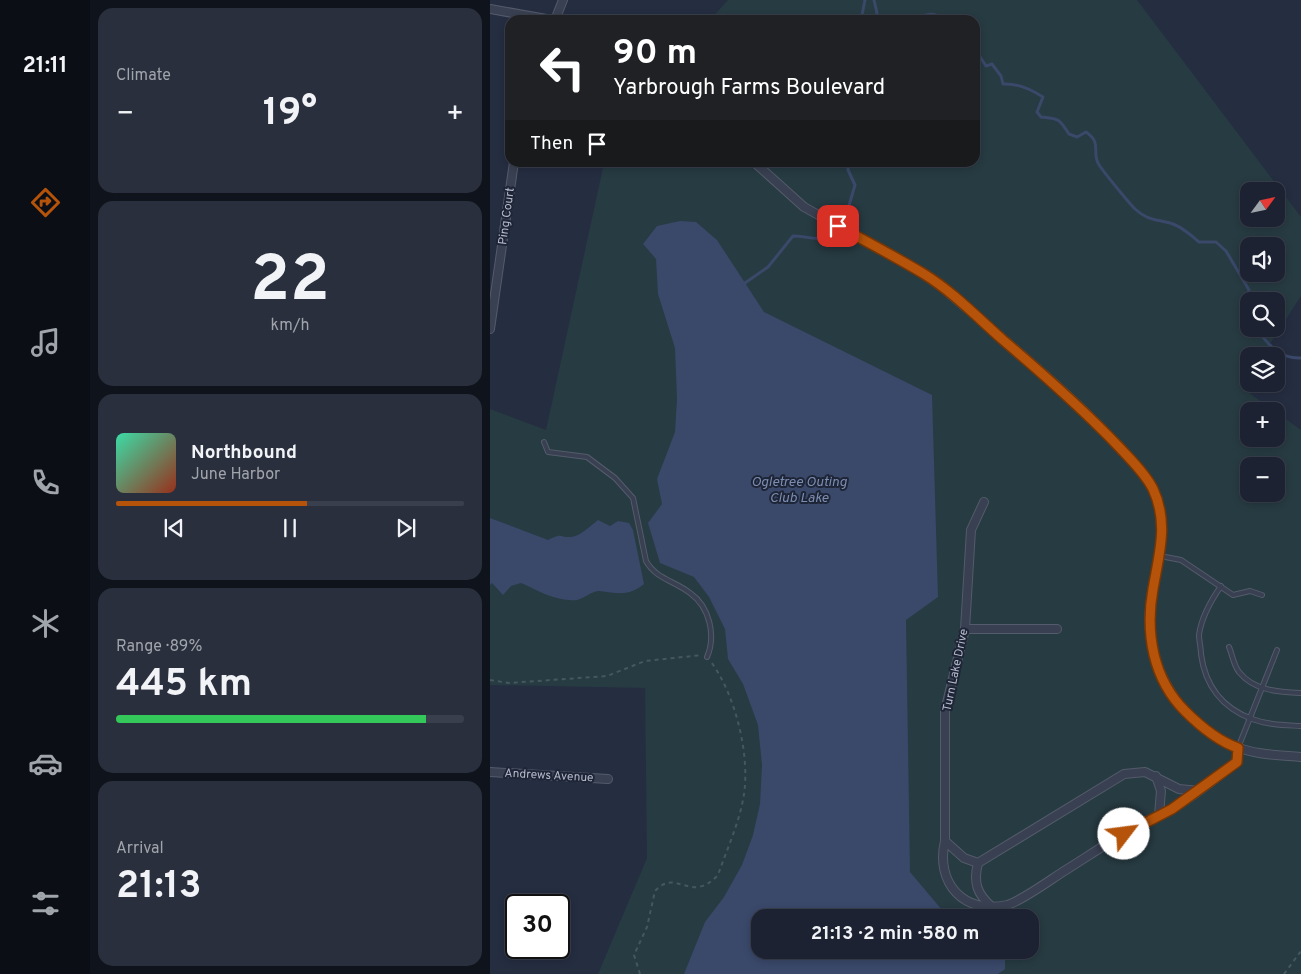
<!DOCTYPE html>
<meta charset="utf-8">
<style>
body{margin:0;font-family:Overpass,sans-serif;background:#292f3d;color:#f1f3f6;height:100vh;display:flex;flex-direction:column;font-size:19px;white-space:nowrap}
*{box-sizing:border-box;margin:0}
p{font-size:16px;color:#a0a4ab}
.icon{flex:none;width:28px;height:28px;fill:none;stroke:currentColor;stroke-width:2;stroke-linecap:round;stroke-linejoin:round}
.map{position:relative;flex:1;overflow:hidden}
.details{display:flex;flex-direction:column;gap:8px;padding:8px;background:#0f131b;width:400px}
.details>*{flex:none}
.guide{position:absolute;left:15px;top:15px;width:475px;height:152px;border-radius:15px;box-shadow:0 2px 8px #0003,0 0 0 1px #3a3f4d;background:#202124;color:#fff;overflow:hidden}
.needle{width:32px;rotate:57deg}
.fabs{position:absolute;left:750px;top:182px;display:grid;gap:10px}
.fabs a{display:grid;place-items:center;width:45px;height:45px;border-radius:10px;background:#1c2231;box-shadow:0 2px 8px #0003,0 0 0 1px #3a3f4d;font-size:25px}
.speed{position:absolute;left:15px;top:894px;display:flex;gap:10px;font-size:25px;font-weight:700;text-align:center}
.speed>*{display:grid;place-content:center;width:65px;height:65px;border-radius:50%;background:#1c2231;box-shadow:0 2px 8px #0003,0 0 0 1px #3a3f4d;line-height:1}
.speed .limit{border:2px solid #111;border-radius:8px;background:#fff;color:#111}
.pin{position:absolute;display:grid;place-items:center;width:42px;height:42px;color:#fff;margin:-21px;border-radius:10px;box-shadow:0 2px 8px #0006}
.me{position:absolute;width:55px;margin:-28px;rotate:60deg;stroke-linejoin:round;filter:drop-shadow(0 0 4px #0008)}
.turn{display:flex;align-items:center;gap:18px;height:105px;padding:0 25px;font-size:22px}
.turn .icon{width:65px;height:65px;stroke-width:2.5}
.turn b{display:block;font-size:35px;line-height:42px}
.then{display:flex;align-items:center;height:48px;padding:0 25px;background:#0003;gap:10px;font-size:19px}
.big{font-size:38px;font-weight:700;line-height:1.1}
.details .widget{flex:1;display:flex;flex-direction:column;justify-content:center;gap:8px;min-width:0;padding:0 18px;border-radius:15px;background:#292f3d}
.details .dial{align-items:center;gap:0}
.dial b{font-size:65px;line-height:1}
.song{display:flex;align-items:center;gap:15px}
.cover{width:60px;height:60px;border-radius:8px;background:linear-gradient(135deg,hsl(160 70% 55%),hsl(10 70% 35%))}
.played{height:5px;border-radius:2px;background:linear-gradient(90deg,#b45309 55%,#3a3f4d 55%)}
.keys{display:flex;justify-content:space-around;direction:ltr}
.heat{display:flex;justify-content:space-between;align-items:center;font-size:28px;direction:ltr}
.charge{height:8px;border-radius:4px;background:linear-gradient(90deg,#34c759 89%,#3a3f4d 0)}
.trip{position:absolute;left:261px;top:909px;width:288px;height:50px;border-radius:15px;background:#1c2231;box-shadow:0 2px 8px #0003,0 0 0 1px #3a3f4d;font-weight:700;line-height:50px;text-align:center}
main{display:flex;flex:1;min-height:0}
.tab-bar{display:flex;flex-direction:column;width:90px;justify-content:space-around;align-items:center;background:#0b0e14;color:#a0a4ab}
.tab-bar .icon{width:35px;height:35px}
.tab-bar .active{color:#b45309}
.tab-bar b{font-size:22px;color:#f1f3f6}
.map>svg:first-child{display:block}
.green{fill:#273b42;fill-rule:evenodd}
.water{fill:#3a486a}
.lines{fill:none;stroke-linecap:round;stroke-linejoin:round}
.stream{stroke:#3a486a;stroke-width:3}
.lane-casing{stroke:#545b6b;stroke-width:6}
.street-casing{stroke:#545b6b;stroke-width:10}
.path{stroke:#45585f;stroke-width:2;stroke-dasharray:4 4;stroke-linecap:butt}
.lane{stroke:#394051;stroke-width:4}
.street{stroke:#394051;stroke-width:8}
.route-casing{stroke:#753606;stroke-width:12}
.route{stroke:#b45309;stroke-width:9}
.labels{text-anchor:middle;stroke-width:4;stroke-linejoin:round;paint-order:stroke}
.street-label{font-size:12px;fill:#b6bbcb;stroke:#1e2536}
.water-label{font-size:14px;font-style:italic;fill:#7c8db2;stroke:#1e2536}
</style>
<main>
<nav class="tab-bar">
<b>21:11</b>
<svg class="icon active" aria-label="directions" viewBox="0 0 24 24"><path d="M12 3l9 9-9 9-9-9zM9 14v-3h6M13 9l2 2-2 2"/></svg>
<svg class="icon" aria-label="music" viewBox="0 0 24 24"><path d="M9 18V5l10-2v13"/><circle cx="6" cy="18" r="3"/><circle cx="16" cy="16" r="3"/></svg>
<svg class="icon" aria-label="phone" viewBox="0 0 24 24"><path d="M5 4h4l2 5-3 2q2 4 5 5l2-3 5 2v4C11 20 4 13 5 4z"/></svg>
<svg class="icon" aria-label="climate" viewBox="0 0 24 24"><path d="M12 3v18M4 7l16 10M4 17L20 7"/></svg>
<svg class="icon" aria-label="car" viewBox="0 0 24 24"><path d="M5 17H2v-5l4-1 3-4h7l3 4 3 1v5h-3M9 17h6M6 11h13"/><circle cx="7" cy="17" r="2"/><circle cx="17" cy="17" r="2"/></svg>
<svg class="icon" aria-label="filters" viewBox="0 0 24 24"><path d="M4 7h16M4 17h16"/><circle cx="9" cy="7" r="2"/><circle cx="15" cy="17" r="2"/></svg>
</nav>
<section class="details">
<div class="widget"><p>Climate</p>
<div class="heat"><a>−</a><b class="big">19°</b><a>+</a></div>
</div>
<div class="widget dial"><b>22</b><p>km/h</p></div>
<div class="widget">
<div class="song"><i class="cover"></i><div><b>Northbound</b><p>June Harbor</p></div></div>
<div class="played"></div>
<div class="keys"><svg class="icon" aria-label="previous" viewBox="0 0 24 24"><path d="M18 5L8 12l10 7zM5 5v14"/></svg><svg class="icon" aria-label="pause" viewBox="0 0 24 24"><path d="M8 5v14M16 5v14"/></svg><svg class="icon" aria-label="next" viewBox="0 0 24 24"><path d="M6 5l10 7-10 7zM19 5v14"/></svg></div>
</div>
<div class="widget"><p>Range · 89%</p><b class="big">445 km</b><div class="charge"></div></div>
<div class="widget"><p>Arrival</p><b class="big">21:13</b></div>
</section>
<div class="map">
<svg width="811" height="974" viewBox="0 0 811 974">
<rect width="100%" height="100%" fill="#252d41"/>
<!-- green -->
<path class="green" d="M238 0H647L811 217V296L772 356H759V377L752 388 785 411H759V439H786V412L811 430V974H108L157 858 155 688 0 685V409L56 430 114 163 485 162V20H220ZM759 191H786V219H759ZM759 246H786V274H759ZM759 301H786V329H759ZM759 466H786V494H759ZM270 918H540V950H270Z"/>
<!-- water -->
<g class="water">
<path d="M190 221 206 222 227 240 274 312 442 395 448 597 416 620 420 872 458 917 270 918V950H510L515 953V969L508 974H194L215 922 234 897 252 865 263 835 270 804 272 765 268 725 253 684 238 659 235 629 219 597 204 577 170 563 158 523 172 504 167 479 185 432 187 399 185 348 168 294 166 259 153 244 167 226Z"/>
<path d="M0 518 58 540C74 532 69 538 81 537 91 536 101 525 108 520L120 526 128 521 139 523 143 530 154 584C138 597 128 593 109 591 102 591 95 598 87 600 67 602 49 591 31 583L21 586 13 595 2 583 0 585Z"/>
</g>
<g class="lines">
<!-- stream -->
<g class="stream">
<path d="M384 0 387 13 384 20"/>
<path d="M371 20 375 0"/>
<path d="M423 20C435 13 444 12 456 20"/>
<path d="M485 49 496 66 502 64 511 76 513 84C527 83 542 90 553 97L547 112 551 117C569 119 569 118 579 134L587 137 596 132C612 143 602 151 608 163 610 168 640 204 645 209 657 220 665 219 680 223 691 226 701 235 709 242H726L736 251 759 290 755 302 759 317"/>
<path d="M356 216 365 185 358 170V162"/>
<path d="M254 286 255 283 278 267 303 236C318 236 338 244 349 233"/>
<path d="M767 329C778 345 790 359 811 358"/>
</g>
<defs>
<g id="lane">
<path d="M54 442 58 452 97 457 125 478 143 498 156 561C166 579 185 581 200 593 220 607 226 636 217 657"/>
<path d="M670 556 691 560 743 595 760 591 772 595"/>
<path d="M731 586C722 599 711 619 709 635 709 641 711 648 711 654 715 685 732 708 762 719 778 725 794 725 811 726"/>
<path d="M739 647C742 654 744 666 749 672 764 691 789 692 811 693"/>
<path d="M748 748 787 650"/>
</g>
<g id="street">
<path d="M0 9 62 20"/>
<path d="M65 20 73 0"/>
<path d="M264 162 314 207 434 274 453 288C511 338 572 386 625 442 638 457 654 471 663 489 682 529 664 567 660 607 655 666 689 723 744 746 765 755 789 755 811 757"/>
<path d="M0 329 24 162"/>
<path d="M475 629H567"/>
<path d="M0 772 118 779"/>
<path d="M666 776 671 791 669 815"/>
<path d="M709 791 689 789 655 772 634 774 488 863 474 858 455 841C445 883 474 915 517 905 532 901 564 877 579 868 603 853 626 837 651 824 661 818 672 815 682 809 705 795 726 778 747 762L748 748"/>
<path d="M455 841V711L475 629 481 530 494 502"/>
<path d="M488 863C483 883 487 894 502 907"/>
</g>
</defs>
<!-- lane casing -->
<use href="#lane" class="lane-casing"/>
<!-- street casing -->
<use href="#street" class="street-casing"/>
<!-- path -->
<g class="path">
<path d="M0 680 19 683 117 676 155 661 212 655"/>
<path d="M150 974 144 955 157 927 165 891C187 867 200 905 228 875 237 849 250 821 254 794 260 754 245 694 221 662"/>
<path d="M794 974 811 951"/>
</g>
<!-- lane -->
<use href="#lane" class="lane"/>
<!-- street -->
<use href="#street" class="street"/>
</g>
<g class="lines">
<defs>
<path id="route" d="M348 226C377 242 406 257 434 274 463 292 487 317 513 340 553 374 593 409 630 448 641 460 655 473 663 489 679 523 669 554 663 589 655 633 663 679 695 711 710 726 728 741 748 748L747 762 682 809 634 834"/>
</defs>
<!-- route casing -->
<use href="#route" class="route-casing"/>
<!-- route -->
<use href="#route" class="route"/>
</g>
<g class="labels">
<!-- street labels -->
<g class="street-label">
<text transform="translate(16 216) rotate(-82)" y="4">Ping Court</text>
<text transform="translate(465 670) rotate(-78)" y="4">Turn Lake Drive</text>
<text transform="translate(59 775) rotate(3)" y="4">Andrews Avenue</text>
</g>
<!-- water labels -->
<g class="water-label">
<text x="309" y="486">Ogletree Outing<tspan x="309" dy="16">Club Lake</tspan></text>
</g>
</g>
</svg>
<div class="fabs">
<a><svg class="needle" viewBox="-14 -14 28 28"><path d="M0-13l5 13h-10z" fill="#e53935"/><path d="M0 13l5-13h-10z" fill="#a0a4ab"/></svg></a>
<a><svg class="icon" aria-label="sound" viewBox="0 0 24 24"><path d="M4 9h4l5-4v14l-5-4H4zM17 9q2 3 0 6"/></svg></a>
<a><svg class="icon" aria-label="search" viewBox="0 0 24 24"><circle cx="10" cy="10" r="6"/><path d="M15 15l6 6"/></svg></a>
<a><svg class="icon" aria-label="layers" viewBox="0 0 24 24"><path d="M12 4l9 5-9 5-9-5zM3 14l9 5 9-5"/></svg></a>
<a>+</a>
<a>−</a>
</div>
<div class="speed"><div class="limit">30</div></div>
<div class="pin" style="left:348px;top:226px;background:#d93025"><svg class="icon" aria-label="arrive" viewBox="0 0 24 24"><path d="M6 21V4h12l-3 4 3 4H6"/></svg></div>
<svg class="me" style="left:634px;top:834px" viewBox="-20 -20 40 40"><circle r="19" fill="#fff"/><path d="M0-13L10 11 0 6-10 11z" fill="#b45309"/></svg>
<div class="trip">21:13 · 2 min · 580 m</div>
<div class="guide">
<div class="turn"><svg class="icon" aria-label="left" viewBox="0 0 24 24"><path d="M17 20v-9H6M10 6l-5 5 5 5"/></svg><div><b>90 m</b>Yarbrough Farms Boulevard</div></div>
<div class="then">Then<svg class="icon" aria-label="arrive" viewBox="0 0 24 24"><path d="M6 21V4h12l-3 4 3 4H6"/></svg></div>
</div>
</div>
</main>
